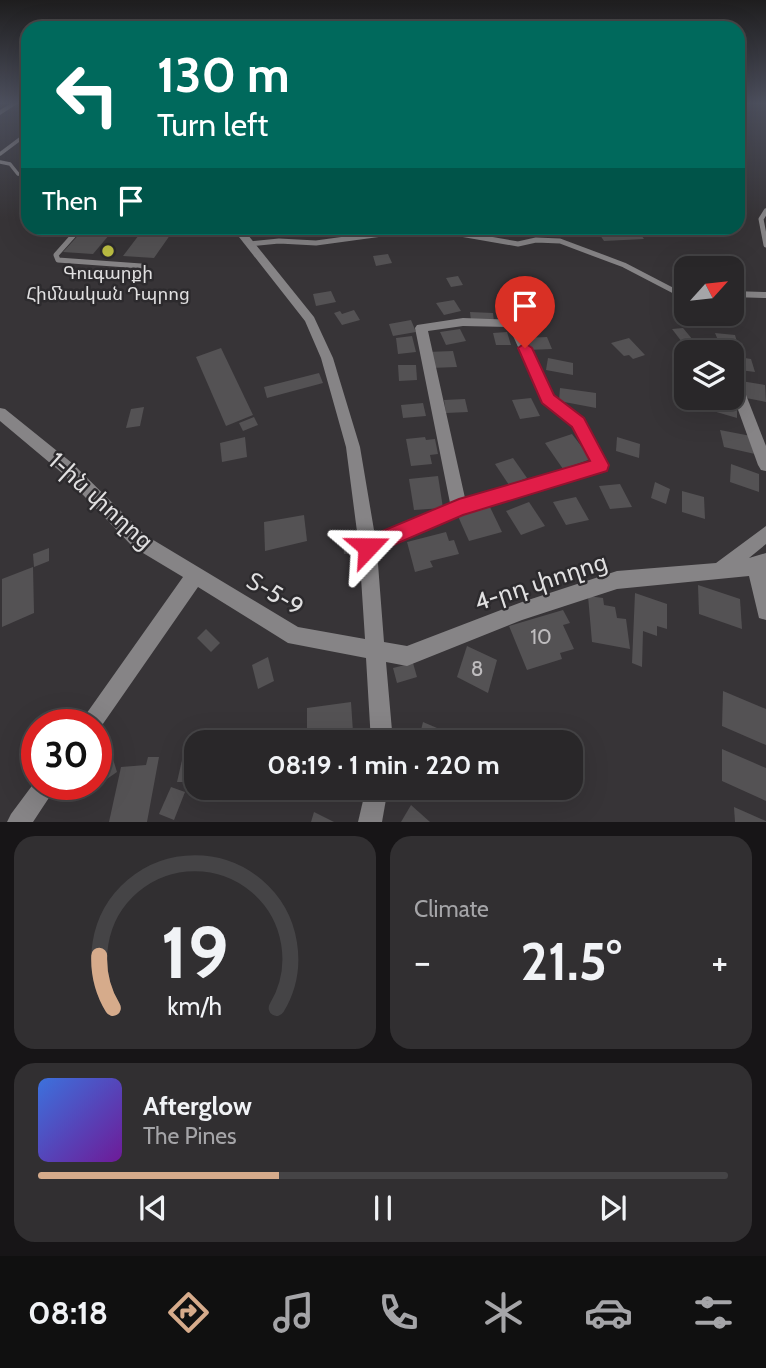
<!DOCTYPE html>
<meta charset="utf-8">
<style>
body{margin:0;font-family:Cabin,"Noto Sans Armenian",sans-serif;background:#312f31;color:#f1f3f6;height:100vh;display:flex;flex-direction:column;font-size:26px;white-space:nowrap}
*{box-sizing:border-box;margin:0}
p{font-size:23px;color:#a5a5a8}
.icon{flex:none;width:38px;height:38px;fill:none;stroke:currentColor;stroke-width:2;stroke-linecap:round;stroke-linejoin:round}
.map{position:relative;height:822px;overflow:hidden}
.details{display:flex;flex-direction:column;gap:14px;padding:14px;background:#171517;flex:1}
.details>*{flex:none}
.hud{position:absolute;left:21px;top:21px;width:724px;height:214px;border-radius:21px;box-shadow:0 7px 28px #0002,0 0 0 2px #454446;background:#00695c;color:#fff;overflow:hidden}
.needle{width:46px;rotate:63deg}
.fabs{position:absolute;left:674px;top:256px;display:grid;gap:14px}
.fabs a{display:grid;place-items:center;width:70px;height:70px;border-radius:14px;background:#292729;box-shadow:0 7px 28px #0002,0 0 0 2px #454446;font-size:35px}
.speed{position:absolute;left:21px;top:709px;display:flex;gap:14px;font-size:35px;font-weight:700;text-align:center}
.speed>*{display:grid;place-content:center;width:91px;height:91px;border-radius:50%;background:#292729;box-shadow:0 7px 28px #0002,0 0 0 2px #454446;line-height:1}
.speed .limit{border:10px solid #d22;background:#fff;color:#111}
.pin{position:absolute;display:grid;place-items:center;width:60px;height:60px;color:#fff;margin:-72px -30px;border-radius:50% 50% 50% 0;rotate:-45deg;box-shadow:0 0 7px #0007}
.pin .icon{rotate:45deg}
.me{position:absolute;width:77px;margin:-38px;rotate:67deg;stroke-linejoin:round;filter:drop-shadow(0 0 5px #0008)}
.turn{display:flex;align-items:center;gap:24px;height:147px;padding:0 21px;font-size:32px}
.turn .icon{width:91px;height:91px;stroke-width:2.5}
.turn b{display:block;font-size:49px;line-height:60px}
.then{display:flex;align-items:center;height:66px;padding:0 21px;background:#0003;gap:14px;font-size:26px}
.big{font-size:52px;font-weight:700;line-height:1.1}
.details .tile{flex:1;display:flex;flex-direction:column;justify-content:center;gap:10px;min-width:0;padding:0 24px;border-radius:21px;background:#312f31}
.details .dial{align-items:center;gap:0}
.dial svg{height:182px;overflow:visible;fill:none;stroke:#454446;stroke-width:7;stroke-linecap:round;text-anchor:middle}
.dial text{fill:#f1f3f6;stroke:none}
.song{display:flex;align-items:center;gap:21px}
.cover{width:84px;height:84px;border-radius:10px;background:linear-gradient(135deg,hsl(220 70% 55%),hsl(280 70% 35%))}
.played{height:7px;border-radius:4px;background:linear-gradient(90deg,#d6ab8b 35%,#454446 35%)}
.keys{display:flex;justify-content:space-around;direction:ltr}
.heat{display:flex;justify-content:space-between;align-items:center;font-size:38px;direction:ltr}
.details .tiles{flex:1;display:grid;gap:14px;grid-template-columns:1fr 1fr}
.tile:last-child{grid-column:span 2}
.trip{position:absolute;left:184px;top:730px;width:399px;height:70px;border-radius:21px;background:#292729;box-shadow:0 7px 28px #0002,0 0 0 2px #454446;font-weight:700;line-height:70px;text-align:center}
.menu{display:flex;height:112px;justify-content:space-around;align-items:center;background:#101010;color:#a5a5a8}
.menu .icon{width:49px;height:49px}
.menu .on{color:#d6ab8b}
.menu b{font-size:32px;color:#f1f3f6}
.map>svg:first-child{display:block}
.building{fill:#545254}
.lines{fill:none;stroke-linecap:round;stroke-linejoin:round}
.service-far2{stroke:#868486;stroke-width:3.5}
.service-far1{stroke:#868486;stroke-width:5}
.service{stroke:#868486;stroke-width:6}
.minor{fill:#868486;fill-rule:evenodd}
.route{fill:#e11d48;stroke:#92132f;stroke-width:2}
.poi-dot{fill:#bdbf43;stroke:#2c2a2d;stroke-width:2.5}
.labels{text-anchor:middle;stroke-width:5;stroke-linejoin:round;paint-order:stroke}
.far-poi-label{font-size:18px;fill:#e1e0e1;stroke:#2c2a2d}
.near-number-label{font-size:21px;fill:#bebcbe}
.near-street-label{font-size:24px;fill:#e1e0e1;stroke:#2c2a2d}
</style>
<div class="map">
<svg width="766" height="822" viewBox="0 0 766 822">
<rect width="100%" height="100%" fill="#373437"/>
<!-- building -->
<g class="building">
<path d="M85 228H115L93 254 63 252Z"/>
<path d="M122 228H175L154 258 123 256 142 231Z"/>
<path d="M639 232 644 239 604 241 600 235 630 234 637 236 635 233Z"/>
<path d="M388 254 392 263 376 266 373 256Z"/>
<path d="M458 276 463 285 451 287 446 278Z"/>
<path d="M331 291 336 302 316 306 313 294Z"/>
<path d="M454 300 461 311 444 315 436 303Z"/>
<path d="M354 310 360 320 342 325 334 313 340 311 342 314Z"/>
<path d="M470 312 493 313 494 322 471 321Z"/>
<path d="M522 315 534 326 523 331 511 320Z"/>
<path d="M411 320 416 332 393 336 389 324Z"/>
<path d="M683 328 693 340 682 342 672 329Z"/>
<path d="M460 329 466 341 446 345 440 332Z"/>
<path d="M507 332 511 345H496L493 333Z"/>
<path d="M715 333 735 335 737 342 742 343 744 348 720 345Z"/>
<path d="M412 336 416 352 398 354 396 338Z"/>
<path d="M547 337 552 349 527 350 523 338Z"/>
<path d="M629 338 645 355 633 359 629 355 624 356 611 343Z"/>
<path d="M221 348 253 415 226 426 196 357Z"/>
<path d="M453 351 457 367 430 368 427 352Z"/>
<path d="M732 356 751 359 755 372 732 369Z"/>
<path d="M548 358 573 363V375L546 370Z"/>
<path d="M398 365H416L417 380 399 381Z"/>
<path d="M319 373 323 383 267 398 264 387Z"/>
<path d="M741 381 765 385 766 402 746 398Z"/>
<path d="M560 388 596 393V408L559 401Z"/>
<path d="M531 398 540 416 520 419 512 400Z"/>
<path d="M465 399 468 412 446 413 444 400Z"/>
<path d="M714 400 737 407V418L713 411Z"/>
<path d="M423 403 426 416 403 418 401 405Z"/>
<path d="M144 407 140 426 126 428 131 409Z"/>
<path d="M254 417 258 425 243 431 239 423Z"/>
<path d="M720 430 751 436 755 454 724 447Z"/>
<path d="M572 434 591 459 563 469 545 443Z"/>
<path d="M245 437 247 457 222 462 220 443Z"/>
<path d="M425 437 426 440 435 439 438 454 430 455 432 464 411 466 406 439Z"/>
<path d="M617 437 640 444 639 458 616 451Z"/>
<path d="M513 458 527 478 509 485 495 464Z"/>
<path d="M731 464 759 474V492L730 482Z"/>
<path d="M438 476 443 508 414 510 409 479Z"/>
<path d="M655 482 670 489 666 504 651 498Z"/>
<path d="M620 484 632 507 610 509 599 486Z"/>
<path d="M682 491 704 497 705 519 682 512Z"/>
<path d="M576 497 589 520 566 525 553 502Z"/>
<path d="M529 502 545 526 521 535 506 511Z"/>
<path d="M489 505 502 532 469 541 457 514Z"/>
<path d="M304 515 307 541 265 551 264 522Z"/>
<path d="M446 532 449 541 454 540 459 554 430 561 433 567 415 572 407 542Z"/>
<path d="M351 536 353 553 344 554 342 537Z"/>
<path d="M49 548V561L34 567 33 554Z"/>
<path d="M33 567 34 613 2 627V579Z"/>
<path d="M698 585 740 599 742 629 699 614Z"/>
<path d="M635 593 667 604V629L657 626V636L643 631 642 667 632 663Z"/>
<path d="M588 596 603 598 604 605 615 607 617 618 626 619 630 649 592 642Z"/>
<path d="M563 610 570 623 563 625 574 649 560 653 562 659 527 670 509 626Z"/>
<path d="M206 629 220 643 211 652 197 638Z"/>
<path d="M467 646 497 660 488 693 457 677Z"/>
<path d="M268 657 274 681 258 689 252 665Z"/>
<path d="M413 663 417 677 397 683 393 668Z"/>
<path d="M723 691 766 709V745L722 726Z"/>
<path d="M351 702 353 732 336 734V742H307V708Z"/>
<path d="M423 722 451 734 449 742H418Z"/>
<path d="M108 743 117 772 98 785 96 751Z"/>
<path d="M185 747H196V782H177Z"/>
<path d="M722 749 766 768V801L722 781Z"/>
<path d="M148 757H159L147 822H109L121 767 146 765Z"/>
<path d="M171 787 185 792 174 820 159 814Z"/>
<path d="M411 805 430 822H401Z"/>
<path d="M734 807 766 821V822H735Z"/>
<path d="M314 812 334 822H311Z"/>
</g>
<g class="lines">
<!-- service-far2 -->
<g class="service-far2">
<path d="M0 154 28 133"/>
<path d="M0 162 10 164 18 174 28 175"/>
</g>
<!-- service-far1 -->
<g class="service-far1">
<path d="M766 211 761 219 766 245"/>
<path d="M80 228 56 255 58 260 141 266"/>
<path d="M426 228 518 244 536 240 560 241 624 265 674 291H686"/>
<path d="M250 244 279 241 316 243 426 228"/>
<path d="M732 294H738"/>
</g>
<!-- service -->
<path class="service" d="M732 294 766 295"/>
<!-- minor -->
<g class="minor">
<path d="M10 104H17L0 115V110Z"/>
<path d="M238 228H248V235L314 317 333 358 360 447 375 536 450 503 415 328 417 325 463 318 517 320 553 395 583 419 609 465 606 470 601 471 462 513 377 551 384 642 407 646 522 602 617 571 716 563 766 526V544L749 558 766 553V620L759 618 749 576 617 589 522 620 407 666 386 662 393 742H371L366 658 288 643 198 587 98 731 96 732V724H81L84 717 183 577 133 547 62 473 0 421V408L5 409 72 463 145 535 298 627 365 639 359 547 346 447 321 358 305 321 239 237ZM463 326 509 327 543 402 573 427 591 461 465 498 428 331Z"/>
<path d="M732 372 739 377 766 446V471L761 470 758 465 732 393Z"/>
<path d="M37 779V784H58L33 822H7L11 814Z"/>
<path d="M366 788H388L382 822H358Z"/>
</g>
</g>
<!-- sky -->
<linearGradient id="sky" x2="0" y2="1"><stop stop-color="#1e1d1e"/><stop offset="0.47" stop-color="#4d505e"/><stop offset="1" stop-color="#4d505e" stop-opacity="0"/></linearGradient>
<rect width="766" height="219" fill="url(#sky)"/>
<!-- route -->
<path class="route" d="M525 343 532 348 554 395 584 418 609 465 607 471 463 515 368 556 361 553 358 547 361 540 459 499 590 461 572 427 542 403 518 348Z"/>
<!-- markers -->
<circle class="poi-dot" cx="108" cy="251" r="7"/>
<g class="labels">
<!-- far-poi labels -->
<g class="far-poi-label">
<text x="108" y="279">Գուգարքի<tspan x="108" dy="21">Հիմնական Դպրոց</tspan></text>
</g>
<!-- near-number labels -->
<g class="near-number-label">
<text x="541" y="644">10</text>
<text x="477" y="676">8</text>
</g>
<!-- near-street labels -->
<g class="near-street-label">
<text transform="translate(101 501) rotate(42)" y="8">1-ին փողոց</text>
<text transform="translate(541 582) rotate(-18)" y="8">4-րդ փողոց</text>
<text transform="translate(275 594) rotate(30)" y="8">Տ-5-9</text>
</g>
</g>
</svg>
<div class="fabs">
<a><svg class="needle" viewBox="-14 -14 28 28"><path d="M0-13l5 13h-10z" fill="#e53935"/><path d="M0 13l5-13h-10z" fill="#a5a5a8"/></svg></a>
<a><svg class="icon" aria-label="layers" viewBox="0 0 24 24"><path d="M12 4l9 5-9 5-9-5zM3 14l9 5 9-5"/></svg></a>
</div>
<div class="speed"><div class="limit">30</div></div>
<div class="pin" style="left:525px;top:348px;background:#d93025"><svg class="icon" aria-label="arrive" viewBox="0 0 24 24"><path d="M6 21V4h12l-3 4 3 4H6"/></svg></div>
<svg class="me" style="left:368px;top:547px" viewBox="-20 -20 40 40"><path d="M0-17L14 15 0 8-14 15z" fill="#e11d48" stroke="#fff" stroke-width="4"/></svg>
<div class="trip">08:19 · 1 min · 220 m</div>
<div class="hud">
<div class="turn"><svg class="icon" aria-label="left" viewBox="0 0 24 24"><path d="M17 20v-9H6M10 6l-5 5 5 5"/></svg><div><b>130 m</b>Turn left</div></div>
<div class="then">Then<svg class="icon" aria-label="arrive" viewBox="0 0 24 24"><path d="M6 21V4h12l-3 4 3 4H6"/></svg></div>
</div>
</div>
<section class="details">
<div class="tiles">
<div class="tile dial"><svg viewBox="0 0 100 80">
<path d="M14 69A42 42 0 1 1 86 69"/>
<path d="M14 69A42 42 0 0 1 8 46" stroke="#d6ab8b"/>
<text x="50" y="56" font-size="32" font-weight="700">19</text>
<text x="50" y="72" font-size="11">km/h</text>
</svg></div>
<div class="tile"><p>Climate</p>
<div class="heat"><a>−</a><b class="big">21.5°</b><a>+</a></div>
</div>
<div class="tile">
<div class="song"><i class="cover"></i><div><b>Afterglow</b><p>The Pines</p></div></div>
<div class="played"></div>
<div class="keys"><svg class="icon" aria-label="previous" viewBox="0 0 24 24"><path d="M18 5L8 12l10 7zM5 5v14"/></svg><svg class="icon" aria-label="pause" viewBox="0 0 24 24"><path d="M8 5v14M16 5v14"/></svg><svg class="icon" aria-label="next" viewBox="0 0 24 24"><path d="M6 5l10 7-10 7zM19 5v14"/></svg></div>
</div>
</div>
</section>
<nav class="menu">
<b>08:18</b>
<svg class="icon on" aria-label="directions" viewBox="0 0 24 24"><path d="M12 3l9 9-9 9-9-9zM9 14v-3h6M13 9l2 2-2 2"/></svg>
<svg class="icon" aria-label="music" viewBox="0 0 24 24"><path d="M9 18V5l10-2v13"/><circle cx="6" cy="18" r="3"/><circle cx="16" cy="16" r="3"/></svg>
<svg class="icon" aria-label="phone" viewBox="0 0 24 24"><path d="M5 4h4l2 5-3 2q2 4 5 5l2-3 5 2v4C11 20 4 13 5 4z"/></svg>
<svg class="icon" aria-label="climate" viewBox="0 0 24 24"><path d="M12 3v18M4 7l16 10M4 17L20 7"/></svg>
<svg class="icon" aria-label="car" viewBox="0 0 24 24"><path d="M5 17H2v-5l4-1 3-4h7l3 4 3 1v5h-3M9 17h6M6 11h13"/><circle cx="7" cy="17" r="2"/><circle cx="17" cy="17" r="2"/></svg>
<svg class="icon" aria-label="filters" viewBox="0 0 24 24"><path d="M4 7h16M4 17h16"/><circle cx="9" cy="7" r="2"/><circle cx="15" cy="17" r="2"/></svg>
</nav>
